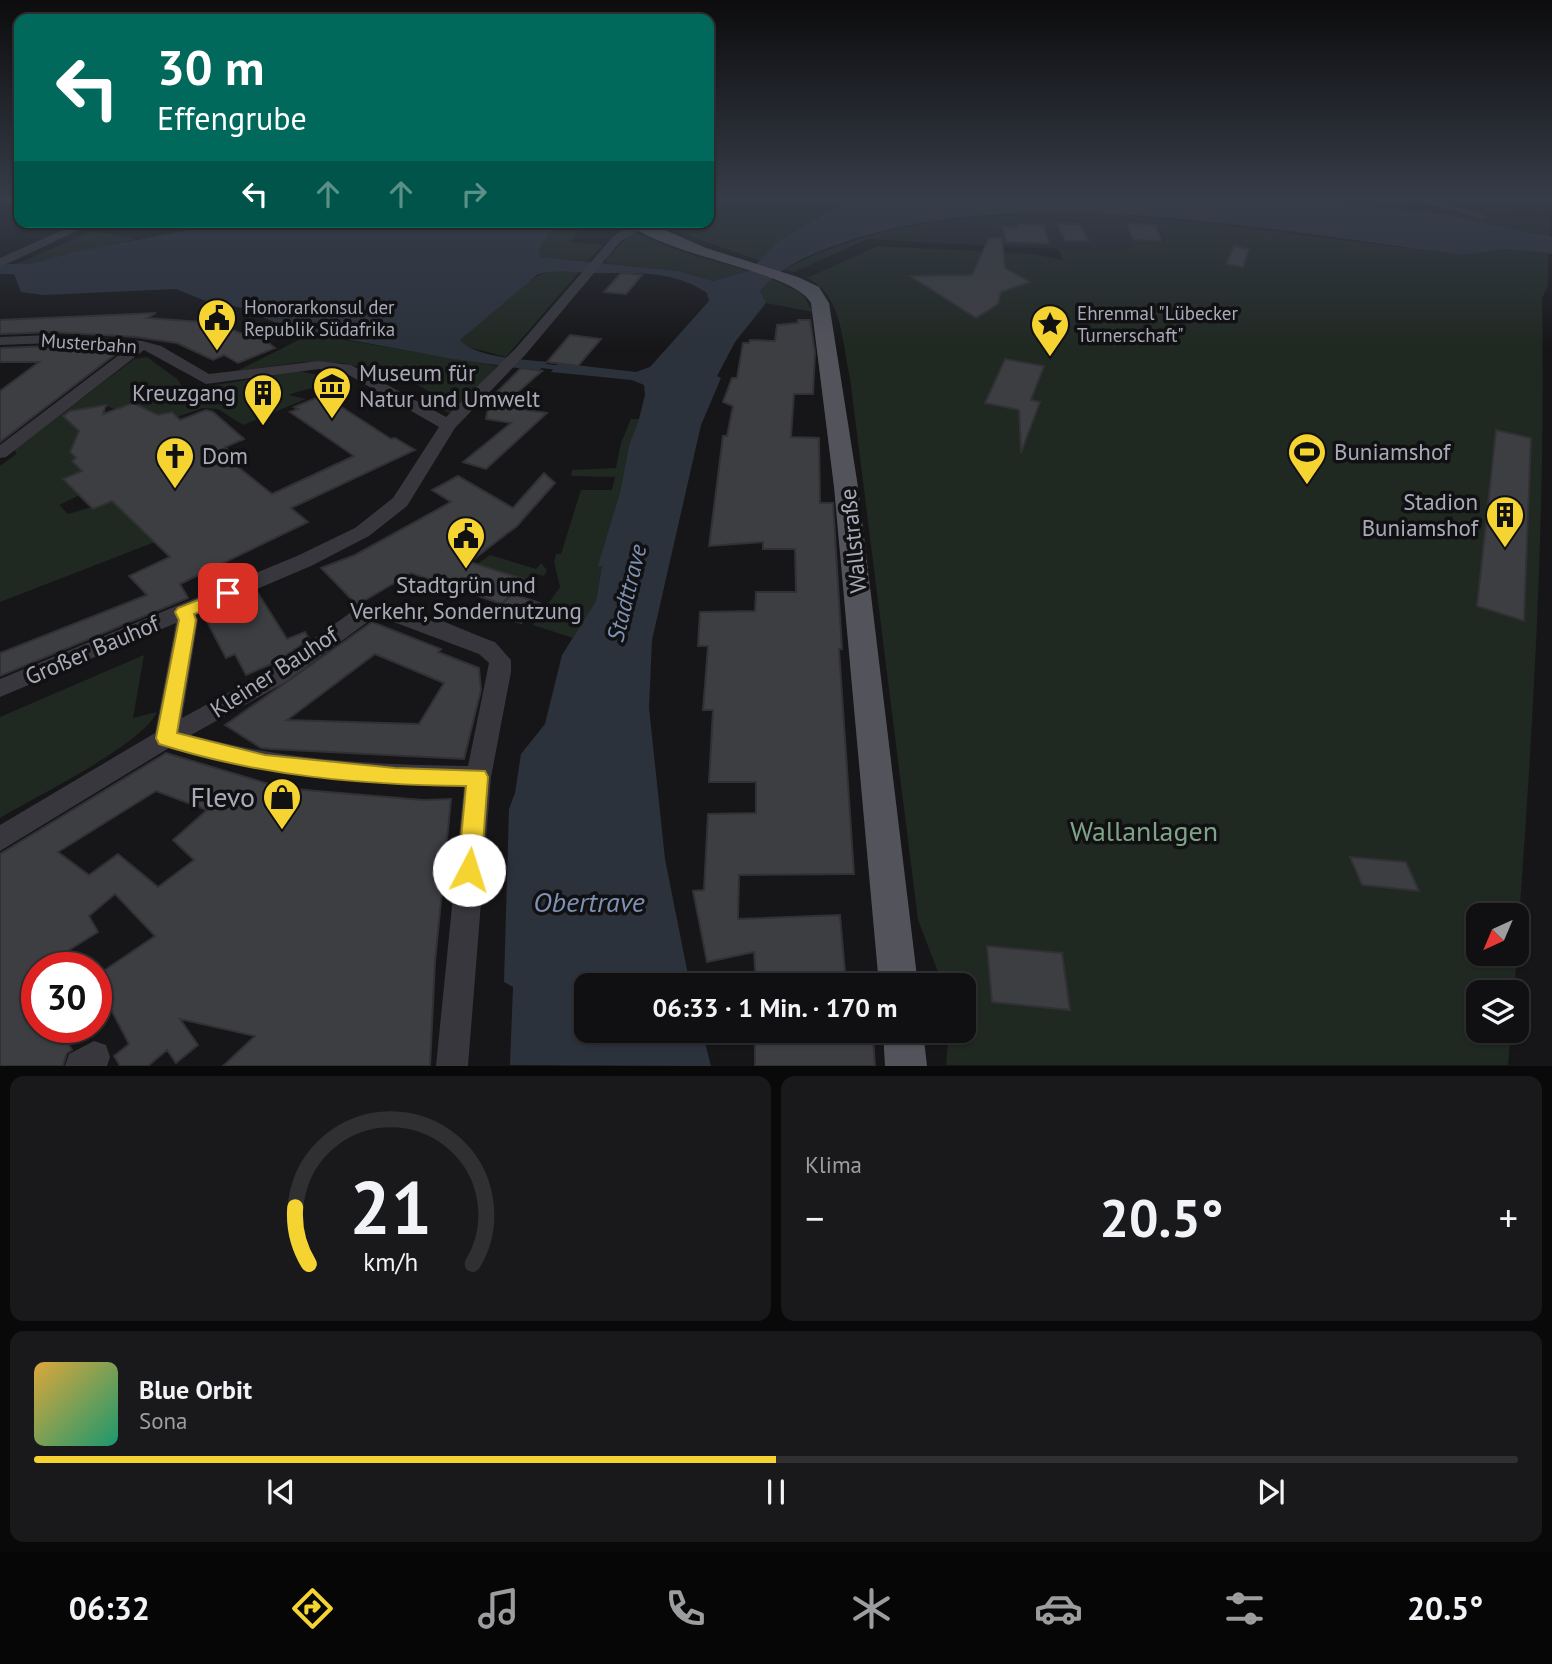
<!DOCTYPE html>
<html lang="de">
<meta charset="utf-8">
<style>
body{margin:0;font-family:"PT Sans",sans-serif;background:#19191b;color:#f1f3f6;height:100vh;display:flex;flex-direction:column;font-size:26px;white-space:nowrap}
*{box-sizing:border-box;margin:0}
p{font-size:23px;color:#9c9d9f}
.icon{flex:none;width:38px;height:38px;fill:none;stroke:currentColor;stroke-width:2;stroke-linecap:round;stroke-linejoin:round}
.map{position:relative;height:1066px;overflow:hidden}
.side{display:flex;flex-direction:column;gap:10px;padding:10px;background:#09090a;flex:1}
.side>*{flex:none}
.hud{position:absolute;left:14px;top:14px;width:700px;height:214px;border-radius:14px;box-shadow:0 2px 5px #0004,0 0 0 2px #303032;background:#00695c;color:#fff;overflow:hidden}
.needle{width:46px;rotate:224deg}
.tools{position:absolute;left:1466px;top:903px;display:grid;gap:14px}
.tools a{display:grid;place-items:center;width:63px;height:63px;border-radius:14px;background:#101012;box-shadow:0 2px 5px #0004,0 0 0 2px #303032;font-size:35px}
.speed{position:absolute;left:21px;top:952px;display:flex;gap:14px;font-size:35px;font-weight:700;text-align:center}
.speed>*{display:grid;place-content:center;width:91px;height:91px;border-radius:50%;background:#101012;box-shadow:0 2px 5px #0004,0 0 0 2px #303032;line-height:1}
.speed .limit{border:10px solid #d22;background:#fff;color:#111}
.pin{position:absolute;display:grid;place-items:center;width:60px;height:60px;color:#fff;margin:-30px;border-radius:14px;box-shadow:0 4px 10px #0006}
.me{position:absolute;width:77px;margin:-38px;rotate:5deg;stroke-linejoin:round;filter:drop-shadow(0 0 5px #0008)}
.turn{display:flex;align-items:center;gap:24px;height:147px;padding:0 28px;font-size:32px}
.turn .icon{width:91px;height:91px;stroke-width:2.5}
.turn b{display:block;font-size:49px;line-height:60px}
.lanes{display:flex;align-items:center;height:66px;padding:0 28px;background:#0003;justify-content:center;gap:35px;direction:ltr}
.lanes .off{opacity:.35}
.big{font-size:52px;font-weight:700;line-height:1.1}
.side .tile{flex:1;display:flex;flex-direction:column;justify-content:center;gap:10px;min-width:0;padding:0 24px;border-radius:14px;background:#19191b}
.side .dial{align-items:center;gap:0}
.dial svg{height:182px;overflow:visible;fill:none;stroke:#303032;stroke-width:7;stroke-linecap:round;text-anchor:middle}
.dial text{fill:#f1f3f6;stroke:none}
.song{display:flex;align-items:center;gap:21px}
.cover{width:84px;height:84px;border-radius:10px;background:linear-gradient(135deg,hsl(40 70% 55%),hsl(160 70% 35%))}
.played{height:7px;border-radius:4px;background:linear-gradient(90deg,#f5d331 50%,#303032 50%)}
.keys{display:flex;justify-content:space-around;direction:ltr}
.heat{display:flex;justify-content:space-between;align-items:center;font-size:38px;direction:ltr}
.side .tiles{flex:1;display:grid;gap:10px;grid-template-columns:1fr 1fr}
.tile:last-child{grid-column:span 2}
.trip{position:absolute;left:574px;top:973px;width:402px;height:70px;border-radius:14px;background:#101012;box-shadow:0 2px 5px #0004,0 0 0 2px #303032;font-weight:700;line-height:70px;text-align:center}
.tabs{display:flex;height:112px;justify-content:space-around;align-items:center;background:#060607;color:#9c9d9f}
.tabs .icon{width:49px;height:49px}
.tabs .active{color:#f5d331}
.tabs b{font-size:32px;color:#f1f3f6}
.map>svg:first-child{display:block}
.built{fill:#222225}
.green{fill:#202822}
.water{fill:#2c323c}
.lines{fill:none;stroke-linecap:round;stroke-linejoin:round}
.stream{stroke:#2c323c;stroke-width:4.5}
.building{fill:#3d3e42;stroke:#313034;stroke-width:2;fill-rule:evenodd}
.minor{fill:#37373d;fill-rule:evenodd}
.major{fill:#53535c;fill-rule:evenodd}
.route{fill:#f5d331;stroke:#9f8920;stroke-width:2}
.labels{text-anchor:middle;stroke-width:7;stroke-linejoin:round;paint-order:stroke}
.far-poi-label{font-size:19px;fill:#a8aab8;stroke:#111113;text-anchor:start}
.far-street-label{font-size:19px;fill:#a8aab8;stroke:#111113}
.poi-label{font-size:23px;fill:#a8aab8;stroke:#111113;text-anchor:start}
.street-label{font-size:23px;fill:#a8aab8;stroke:#111113}
.water-label{font-size:24px;font-style:italic;fill:#7e92b4;stroke:#111113}
.near-poi-label{font-size:28px;fill:#a8aab8;stroke:#111113;text-anchor:end}
.near-park-label{font-size:28px;fill:#7ea387;stroke:#111113}
.near-water-label{font-size:28px;font-style:italic;fill:#7e92b4;stroke:#111113}
</style>
<div class="map">
<svg width="1552" height="1066" viewBox="0 0 1552 1066">
<rect width="100%" height="100%" fill="#161618"/>
<!-- built -->
<path class="built" d="M1030 220 1158 224 1165 244 1135 245 1125 252 1080 250 916 242 912 232Z"/>
<!-- green -->
<g class="green">
<path d="M709 200H849L780 240 760 261 651 222H709Z"/>
<path d="M1316 200H1371L1481 219 1504 214 1550 218V237L1439 214Z"/>
<path d="M1435 200H1548L1549 214 1514 211 1483 214Z"/>
<path d="M1071 213 1125 215 1240 227 1462 255 1504 249 1548 254V286L1542 298C1546 514 1533 730 1517 946V915H1479V954H1517L1514 992H1479V1031H1511L1508 1065H946L949 1031H964V985H943L918 920 850 378C842 344 843 294 807 278L878 246 1032 254 1063 260 1058 249 1125 252 1136 242 1165 243 1158 224C1074 219 995 222 913 232L916 242 868 239 794 272 783 270C878 221 966 215 1071 213Z"/>
<path d="M556 222H585L570 242 603 245 588 261 541 257 538 251Z"/>
<path d="M92 231 136 239 31 264H17Z"/>
<path d="M635 233 683 252 749 271 713 281 678 271 606 263V259L630 234Z"/>
<path d="M552 271 579 272 506 357 464 346 460 340C484 318 521 278 552 271Z"/>
<path d="M770 278 802 293 813 312 766 303 760 291Z"/>
<path d="M310 334 497 366 452 414 442 410 447 402 392 370 379 372 343 363 302 362 237 371Z"/>
<path d="M147 357 177 379 185 390 300 371 330 378 324 381 328 383C315 389 302 389 289 395L306 399 243 425 218 409 203 408 177 417 172 412 158 415 133 403 115 409 103 405 89 419 72 425 79 431 75 440 80 445 70 452 77 459 72 462 82 471 64 479 80 495 59 505 68 514 112 501 155 542 0 602V466L16 454 15 449 134 359Z"/>
<path d="M631 419H639L629 445 620 492 599 566H602L596 601 573 638 533 625 560 587 554 562 556 554H561L581 490H612L615 477 574 476 571 475 572 470 616 468 621 443Z"/>
<path d="M445 554 477 564 490 555 536 569 541 563 547 570 544 576 533 573 523 583Z"/>
<path d="M144 655 133 718 157 712C142 745 35 797 0 818V717Z"/>
</g>
<!-- water -->
<path class="water" d="M849 200H1315L1439 214 1552 237V254L1504 249 1462 255C1274 231 1016 179 836 245 809 255 778 268 760 291L766 303 735 342 717 376 721 378 701 425 652 640 649 708 665 859 690 985H586V1031H702L711 1066 510 1065 513 987 504 982 509 809 515 793 521 754 545 724 562 655 596 601 602 566H598L620 492 629 445 639 419 645 395 644 385 632 380 551 372 558 363 636 372 650 367 709 301 707 293C670 268 631 274 592 273 574 272 557 270 538 274L460 340C473 357 526 360 547 362L539 371 453 359 290 329 242 308 203 300 176 289 43 295 21 292 14 274H0V264H31L75 252 230 222H556L538 251 541 257 678 271 713 281 749 271 780 240Z"/>
<g class="lines">
<!-- stream -->
<path class="stream" d="M536 365 560 368"/>
</g>
<!-- building -->
<g class="building">
<path d="M1127 223 1156 225 1161 241 1133 240Z"/>
<path d="M1018 224 1044 225 1049 244 1006 242 1003 227 1018 228Z"/>
<path d="M1057 224H1080L1089 241H1065Z"/>
<path d="M989 238H1002L1005 268 1030 282 1001 292 998 304 976 318 910 276 972 275Z"/>
<path d="M1234 246 1249 249 1243 267 1226 264Z"/>
<path d="M621 273 642 275 626 294 604 292Z"/>
<path d="M156 313 147 318 216 323 250 337 260 336 275 348 238 363 224 355 213 360 177 343 136 337 52 332 0 334V320Z"/>
<path d="M798 320H810L815 352 813 394H794L791 437 819 438 820 503H833L842 649H839L854 874 739 875 738 919 840 915 846 983 756 985 754 952 707 962 693 891 704 890 708 814 756 813V782H709L713 710H703L708 646H698L700 612 755 611 756 592H796L795 549H763V542L709 546 723 436H727L733 406 723 402 732 378H737L743 343H749L750 340 775 341 777 325 798 323Z"/>
<path d="M570 335 601 339 578 366 547 362Z"/>
<path d="M52 346 121 350 0 442V391L39 362H0V348Z"/>
<path d="M1005 359 1044 366 1031 400 1040 402 1021 453 1019 410 985 403Z"/>
<path d="M521 368 542 371 502 406 547 413 486 469 463 462 511 423 486 419 489 404H493L489 400Z"/>
<path d="M323 395 391 439 395 438 415 450 291 508 308 522 180 584 188 598 0 676V653L147 595 129 576 170 557 112 501 93 509 63 479 82 471 72 461 76 458 70 452 79 431 63 416 70 411 106 405 103 414 133 403 158 415 172 412 180 420 206 410 213 412 244 439 225 447 230 452 223 455 272 494 354 456 290 412 298 409 294 407Z"/>
<path d="M1496 430 1531 438 1524 621 1477 606Z"/>
<path d="M544 473 555 483 517 526 470 562 526 580 502 604 411 573 357 605 321 568 355 555 451 502 432 490 458 476 513 508Z"/>
<path d="M258 593 287 639 305 632 309 639 278 661 246 675 235 654 226 658 204 616Z"/>
<path d="M512 594 540 603 521 623 493 613Z"/>
<path d="M372 622 441 649 438 652 479 668 481 690 464 759 271 749 261 748 225 725ZM375 654 444 683 419 724 287 720Z"/>
<path d="M166 753 282 788 423 800 451 799 435 962 430 1066H223L255 1036 180 1019 198 1045 176 1063 167 1050 148 1066H120L114 1056 129 1044 105 998 96 1005V976L155 936 115 894 89 916 98 932 53 960 56 968H37V1027H59L72 1050 67 1053 63 1066H0V854ZM156 791 207 810 173 840 194 860 158 887 118 854 89 875 58 852Z"/>
<path d="M1350 857 1406 862 1419 891 1362 885Z"/>
<path d="M987 946 1062 953 1070 1010 992 1002Z"/>
<path d="M755 1031H814V1036L873 1037 875 1066H755Z"/>
</g>
<g class="lines">
<!-- minor -->
<g class="minor">
<path d="M1417 200H1436L1488 216 1482 219Z"/>
<path d="M81 222H96L0 267V258Z"/>
<path d="M640 223 646 226C639 232 628 236 620 242L526 354 455 428 407 506 369 536 311 566 196 615 198 620 182 718 268 671 360 606C395 596 461 630 495 642L511 660V672L491 777 468 1066H436L464 787C364 785 266 776 169 748L0 851V825L155 733 176 623 0 697V679L297 556 355 528 393 498 439 427 347 374 319 369 206 384 144 350 6 457 0 458V445L128 348 52 343 0 345V337L52 335 142 341 161 346 209 374 319 361 351 365 446 417 516 348 612 238 624 228ZM373 618H383L479 654 489 663 468 766C375 765 281 760 191 735L284 683Z"/>
<path d="M94 1041 106 1045 110 1057 107 1066H65L69 1054Z"/>
</g>
<!-- major -->
<g class="major">
<path d="M627 222H647L706 248 798 277 819 287 829 303 858 487 918 985H879L834 487 811 303C793 270 662 256 627 222Z"/>
<path d="M883 1031H923L927 1066H885Z"/>
</g>
</g>
<!-- sky -->
<linearGradient id="sky" x2="0" y2="1"><stop stop-color="#0c0c0d"/><stop offset="0.57" stop-color="#363c48"/><stop offset="1" stop-color="#363c48" stop-opacity="0"/></linearGradient>
<rect width="1552" height="349" fill="url(#sky)"/>
<!-- route -->
<path class="route" d="M228 588 234 589 236 593 234 597 194 614 196 620 177 733 265 755 395 768 485 771 488 777 481 870 477 878 469 881 461 878 458 870 466 786C362 785 259 776 159 744L156 738 179 620 175 612 178 608Z"/>
<!-- icons -->
<defs>
<symbol id="civic-pin" viewBox="-11 -11 22 30"><path d="M0 17L-7.5 6A9.5 9.5 0 1 1 7.5 6Z" fill="#f5d331" stroke="#111113"/><path d="M-.6-6.5H3V-4.5H.6V-3L4-1V1h2V6H-6V1h2V-1L-.6-3ZM-1.2 2.5V6h2.4V2.5Z" fill="#111"/></symbol>
<symbol id="sight-pin" viewBox="-11 -11 22 30"><path d="M0 17L-7.5 6A9.5 9.5 0 1 1 7.5 6Z" fill="#f5d331" stroke="#111113"/><path d="M0-6L1.8-2.2L6-1.7L2.9 1.2L3.7 5.4L0 3.3L-3.7 5.4L-2.9 1.2L-6-1.7L-1.8-2.2Z" fill="#111"/></symbol>
<symbol id="museum-pin" viewBox="-11 -11 22 30"><path d="M0 17L-7.5 6A9.5 9.5 0 1 1 7.5 6Z" fill="#f5d331" stroke="#111113"/><path d="M0-6L6-3V-2H-6V-3ZM-5-1h2V3h-2ZM-1-1h2V3h-2ZM3-1h2V3H3ZM-6 4H6V6H-6Z" fill="#111"/></symbol>
<symbol id="building-pin" viewBox="-11 -11 22 30"><path d="M0 17L-7.5 6A9.5 9.5 0 1 1 7.5 6Z" fill="#f5d331" stroke="#111113"/><path d="M-4-6H4V6H1V3H-1V6H-4ZM-2.5-4.3h1.7v1.8h-1.7ZM.8-4.3h1.7v1.8H.8ZM-2.5-1h1.7V.8h-1.7ZM.8-1h1.7V.8H.8Z" fill="#111"/></symbol>
<symbol id="stadium-pin" viewBox="-11 -11 22 30"><path d="M0 17L-7.5 6A9.5 9.5 0 1 1 7.5 6Z" fill="#f5d331" stroke="#111113"/><path d="M0-5a6.5 5 0 1 0 0 10a6.5 5 0 1 0 0-10ZM-3.5-1.8h7v3.6h-7Z" fill="#111"/></symbol>
<symbol id="church-pin" viewBox="-11 -11 22 30"><path d="M0 17L-7.5 6A9.5 9.5 0 1 1 7.5 6Z" fill="#f5d331" stroke="#111113"/><path d="M-1.2-6h2.4v3.5h3.3v2.4h-3.3V6h-2.4V-.1h-3.3v-2.4h3.3Z" fill="#111"/></symbol>
<symbol id="shop-pin" viewBox="-11 -11 22 30"><path d="M0 17L-7.5 6A9.5 9.5 0 1 1 7.5 6Z" fill="#f5d331" stroke="#111113"/><path d="M-5-2.5h2.3a2.7 3.5 0 0 1 5.4 0H5L5.5 6h-11ZM-1.5-2.5h3a1.5 2.3 0 0 0-3 0Z" fill="#111"/></symbol>
</defs>
<g fill-rule="evenodd">
<use href="#civic-pin" x="195" y="296" width="44" height="60"/>
<use href="#sight-pin" x="1028" y="302" width="44" height="60"/>
<use href="#museum-pin" x="310" y="364" width="44" height="60"/>
<use href="#building-pin" x="241" y="371" width="44" height="60"/>
<use href="#stadium-pin" x="1285" y="430" width="44" height="60"/>
<use href="#church-pin" x="153" y="434" width="44" height="60"/>
<use href="#building-pin" x="1483" y="493" width="44" height="60"/>
<use href="#civic-pin" x="444" y="514" width="44" height="60"/>
<use href="#shop-pin" x="260" y="775" width="44" height="60"/>
</g>
<g class="labels">
<!-- far-poi labels -->
<g class="far-poi-label">
<text x="244" y="314">Honorarkonsul der<tspan x="244" dy="22">Republik Südafrika</tspan></text>
<text x="1077" y="320">Ehrenmal "Lübecker<tspan x="1077" dy="22">Turnerschaft"</tspan></text>
</g>
<!-- far-street labels -->
<g class="far-street-label">
<text transform="translate(89 343) rotate(4)" y="7">Musterbahn</text>
</g>
<!-- poi labels -->
<g class="poi-label">
<text x="359" y="381">Museum für<tspan x="359" dy="26">Natur und Umwelt</tspan></text>
<text x="236" y="401" text-anchor="end">Kreuzgang</text>
<text x="1334" y="460">Buniamshof</text>
<text x="202" y="464">Dom</text>
<text x="1478" y="510" text-anchor="end">Stadion<tspan x="1478" dy="26">Buniamshof</tspan></text>
<text x="466" y="593" text-anchor="middle">Stadtgrün und<tspan x="466" dy="26">Verkehr, Sondernutzung</tspan></text>
</g>
<!-- street labels -->
<g class="street-label">
<text transform="translate(853 541) rotate(-96)" y="8">Wallstraße</text>
<text transform="translate(92 650) rotate(-23)" y="8">Großer Bauhof</text>
<text transform="translate(274 672) rotate(-33)" y="8">Kleiner Bauhof</text>
</g>
<!-- water labels -->
<g class="water-label">
<text transform="translate(627 593) rotate(-76)" y="8">Stadttrave</text>
</g>
<!-- near-poi labels -->
<g class="near-poi-label">
<text x="255" y="807">Flevo</text>
</g>
<!-- near-park labels -->
<g class="near-park-label">
<text x="1144" y="841">Wallanlagen</text>
</g>
<!-- near-water labels -->
<g class="near-water-label">
<text x="589" y="912">Obertrave</text>
</g>
</g>
</svg>
<div class="tools">
<a><svg class="needle" viewBox="-14 -14 28 28"><path d="M0-13l5 13h-10z" fill="#e53935"/><path d="M0 13l5-13h-10z" fill="#9c9d9f"/></svg></a>
<a><svg class="icon" aria-label="layers" viewBox="0 0 24 24"><path d="M12 4l9 5-9 5-9-5zM3 14l9 5 9-5"/></svg></a>
</div>
<div class="speed"><div class="limit">30</div></div>
<div class="pin" style="left:228px;top:593px;background:#d93025"><svg class="icon" aria-label="arrive" viewBox="0 0 24 24"><path d="M6 21V4h12l-3 4 3 4H6"/></svg></div>
<svg class="me" style="left:469px;top:870px" viewBox="-20 -20 40 40"><circle r="19" fill="#fff"/><path d="M0-13L10 11 0 6-10 11z" fill="#f5d331"/></svg>
<div class="trip">06:33 · 1 Min. · 170 m</div>
<div class="hud">
<div class="turn"><svg class="icon" aria-label="left" viewBox="0 0 24 24"><path d="M17 20v-9H6M10 6l-5 5 5 5"/></svg><div><b>30 m</b>Effengrube</div></div>
<div class="lanes"><svg class="icon" aria-label="left" viewBox="0 0 24 24"><path d="M17 20v-9H6M10 6l-5 5 5 5"/></svg><svg class="icon off" aria-label="ahead" viewBox="0 0 24 24"><path d="M12 20V5M6 11l6-6 6 6"/></svg><svg class="icon off" aria-label="ahead" viewBox="0 0 24 24"><path d="M12 20V5M6 11l6-6 6 6"/></svg><svg class="icon off" aria-label="right" viewBox="0 0 24 24"><path d="M7 20v-9h11M14 6l5 5-5 5"/></svg></div>
</div>
</div>
<section class="side">
<div class="tiles">
<div class="tile dial"><svg viewBox="0 0 100 80">
<path d="M14 69A42 42 0 1 1 86 69"/>
<path d="M14 69A42 42 0 0 1 8 44" stroke="#f5d331"/>
<text x="50" y="56" font-size="32" font-weight="700">21</text>
<text x="50" y="72" font-size="11">km/h</text>
</svg></div>
<div class="tile"><p>Klima</p>
<div class="heat"><a>−</a><b class="big">20.5°</b><a>+</a></div>
</div>
<div class="tile">
<div class="song"><i class="cover"></i><div><b>Blue Orbit</b><p>Sona</p></div></div>
<div class="played"></div>
<div class="keys"><svg class="icon" aria-label="previous" viewBox="0 0 24 24"><path d="M18 5L8 12l10 7zM5 5v14"/></svg><svg class="icon" aria-label="pause" viewBox="0 0 24 24"><path d="M8 5v14M16 5v14"/></svg><svg class="icon" aria-label="next" viewBox="0 0 24 24"><path d="M6 5l10 7-10 7zM19 5v14"/></svg></div>
</div>
</div>
</section>
<nav class="tabs">
<b>06:32</b>
<svg class="icon active" aria-label="directions" viewBox="0 0 24 24"><path d="M12 3l9 9-9 9-9-9zM9 14v-3h6M13 9l2 2-2 2"/></svg>
<svg class="icon" aria-label="music" viewBox="0 0 24 24"><path d="M9 18V5l10-2v13"/><circle cx="6" cy="18" r="3"/><circle cx="16" cy="16" r="3"/></svg>
<svg class="icon" aria-label="phone" viewBox="0 0 24 24"><path d="M5 4h4l2 5-3 2q2 4 5 5l2-3 5 2v4C11 20 4 13 5 4z"/></svg>
<svg class="icon" aria-label="climate" viewBox="0 0 24 24"><path d="M12 3v18M4 7l16 10M4 17L20 7"/></svg>
<svg class="icon" aria-label="car" viewBox="0 0 24 24"><path d="M5 17H2v-5l4-1 3-4h7l3 4 3 1v5h-3M9 17h6M6 11h13"/><circle cx="7" cy="17" r="2"/><circle cx="17" cy="17" r="2"/></svg>
<svg class="icon" aria-label="filters" viewBox="0 0 24 24"><path d="M4 7h16M4 17h16"/><circle cx="9" cy="7" r="2"/><circle cx="15" cy="17" r="2"/></svg>
<b>20.5°</b>
</nav>
